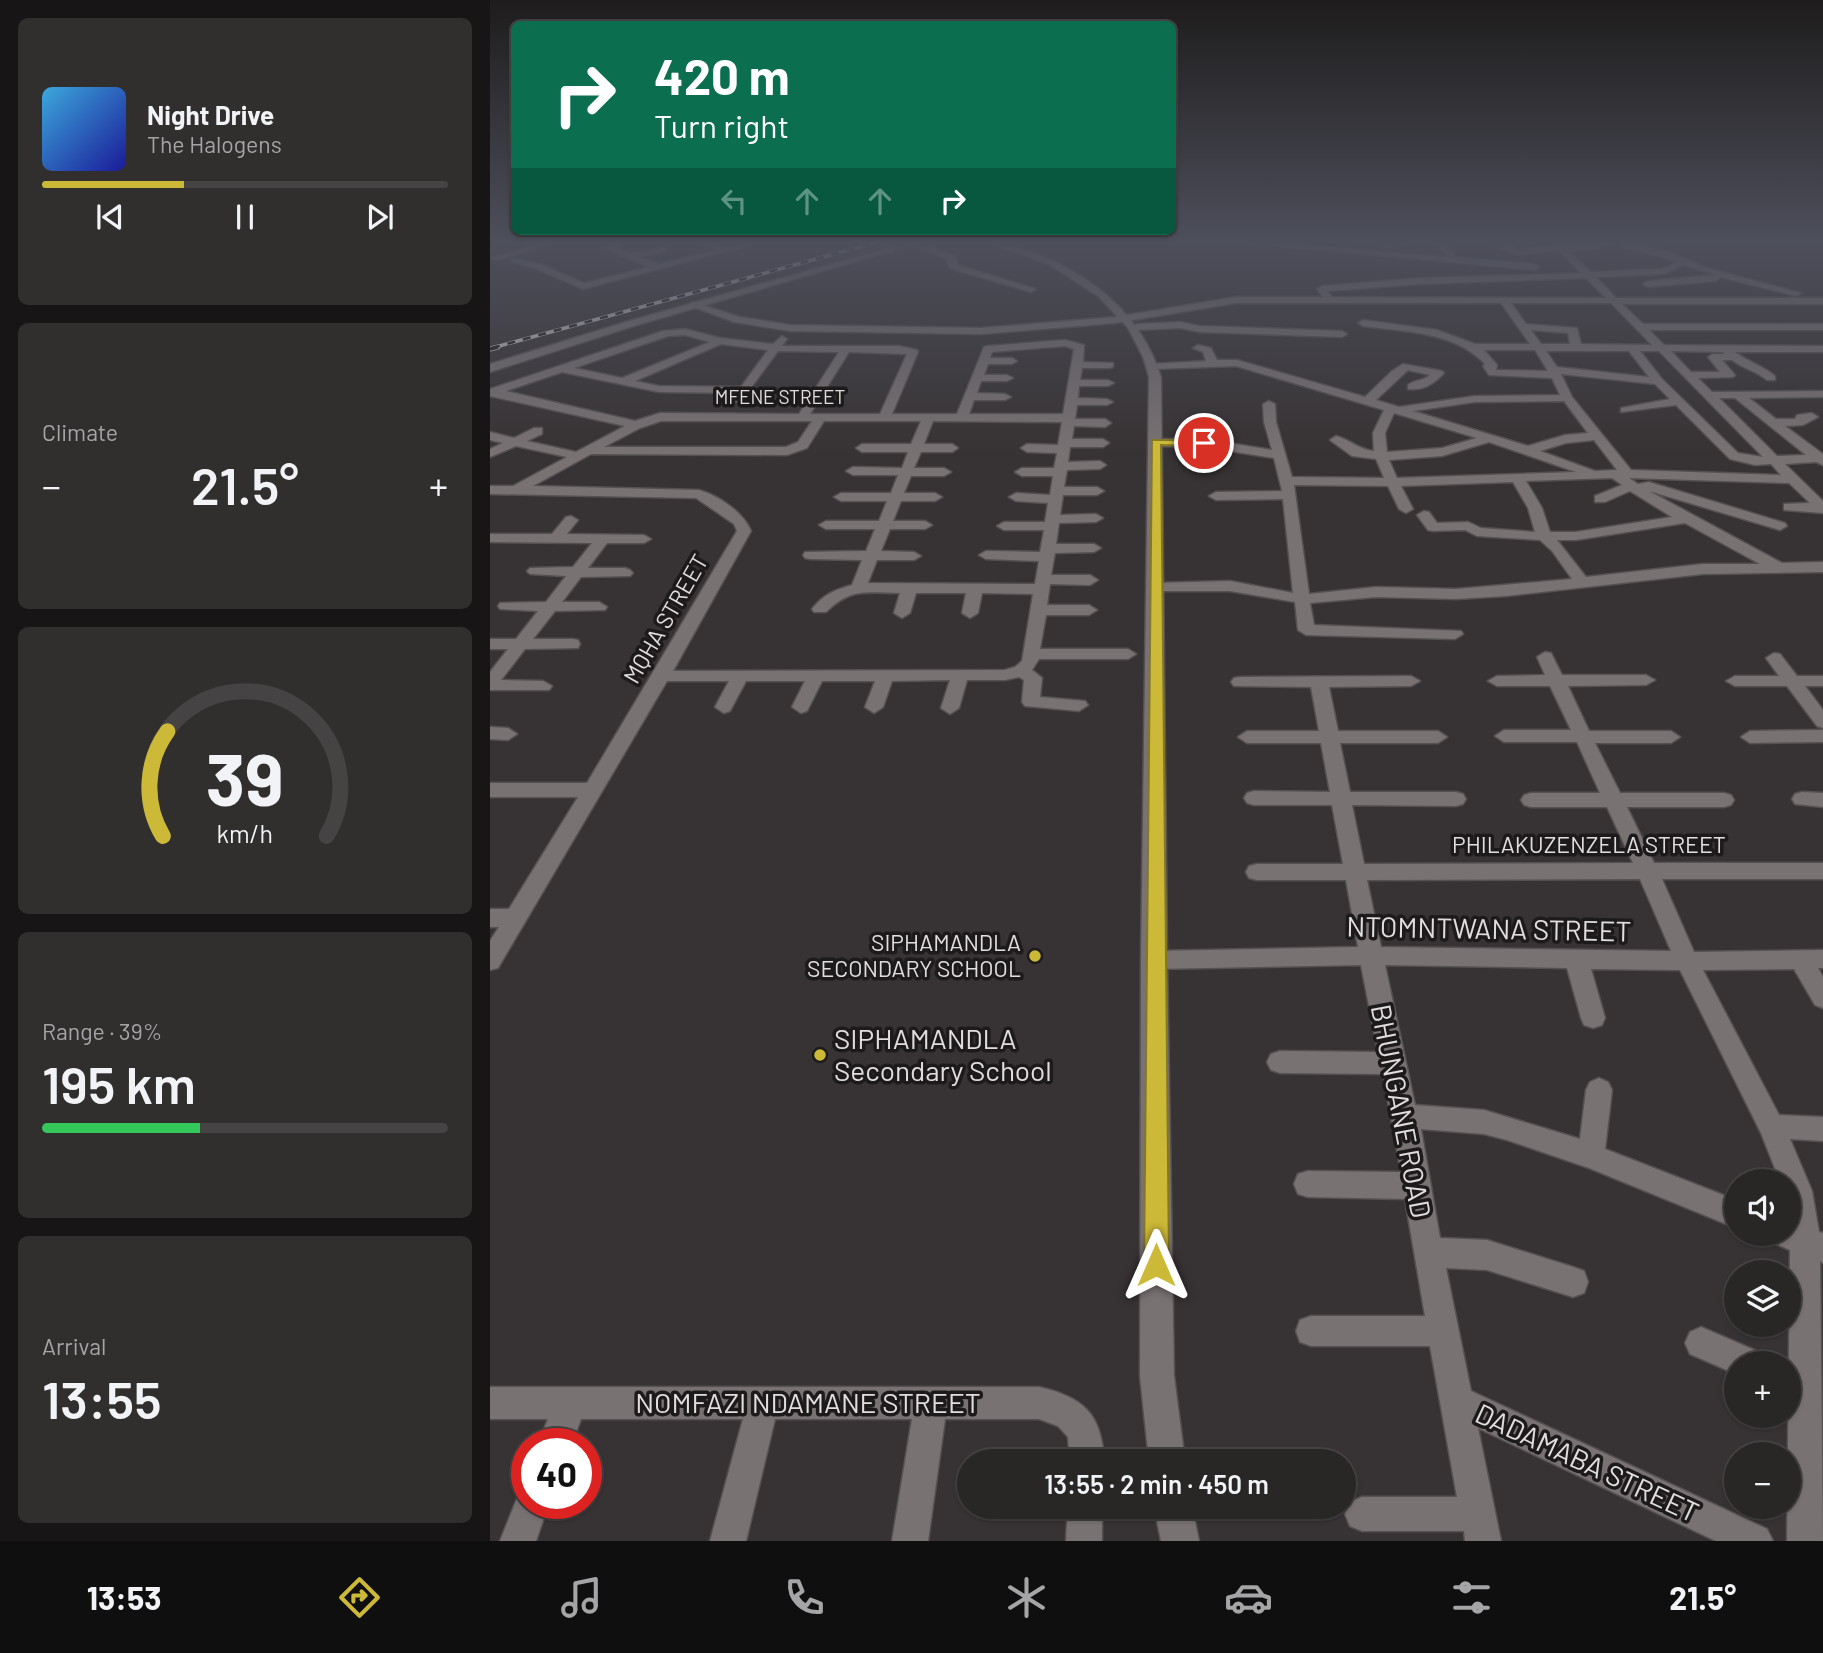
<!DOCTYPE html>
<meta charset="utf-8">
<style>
body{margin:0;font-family:Barlow,sans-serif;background:#312e2e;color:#f1f3f6;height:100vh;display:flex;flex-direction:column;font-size:26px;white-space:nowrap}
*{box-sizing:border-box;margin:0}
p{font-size:23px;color:#a5a5a7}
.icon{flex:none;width:38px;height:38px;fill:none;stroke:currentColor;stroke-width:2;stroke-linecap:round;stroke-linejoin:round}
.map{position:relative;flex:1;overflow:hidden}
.panel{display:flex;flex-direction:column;gap:18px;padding:18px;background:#171515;width:490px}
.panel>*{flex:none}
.guide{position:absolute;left:21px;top:21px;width:665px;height:214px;border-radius:10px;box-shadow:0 2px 5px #0004,0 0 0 2px #454343;background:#0b6e4f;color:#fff;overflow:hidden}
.fabs{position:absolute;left:1234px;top:1169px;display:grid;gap:14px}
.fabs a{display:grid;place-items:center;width:77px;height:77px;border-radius:50%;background:#292626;box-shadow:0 2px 5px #0004,0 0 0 2px #454343;font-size:35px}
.speed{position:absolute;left:21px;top:1428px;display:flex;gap:14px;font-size:35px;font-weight:700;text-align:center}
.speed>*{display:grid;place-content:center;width:91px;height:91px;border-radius:50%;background:#292626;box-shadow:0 2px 5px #0004,0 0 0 2px #454343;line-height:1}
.speed .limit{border:10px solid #d22;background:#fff;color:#111}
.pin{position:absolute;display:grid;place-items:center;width:60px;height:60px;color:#fff;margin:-30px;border:4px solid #fff;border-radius:50%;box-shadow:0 2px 7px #0007}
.me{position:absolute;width:77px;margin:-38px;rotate:0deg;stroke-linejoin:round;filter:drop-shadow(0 0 5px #0008)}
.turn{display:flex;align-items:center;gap:24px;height:147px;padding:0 28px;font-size:32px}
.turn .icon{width:91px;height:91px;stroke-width:2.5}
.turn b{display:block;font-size:49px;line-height:60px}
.lanes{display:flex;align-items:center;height:66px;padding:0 28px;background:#0003;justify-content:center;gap:35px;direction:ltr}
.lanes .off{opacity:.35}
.big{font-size:52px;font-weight:600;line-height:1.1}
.panel .tile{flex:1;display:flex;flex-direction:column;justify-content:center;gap:10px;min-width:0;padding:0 24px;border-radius:10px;background:#312e2e}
.panel .dial{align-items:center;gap:0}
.dial svg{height:182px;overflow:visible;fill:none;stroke:#454343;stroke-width:7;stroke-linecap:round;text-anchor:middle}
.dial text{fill:#f1f3f6;stroke:none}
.song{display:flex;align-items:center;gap:21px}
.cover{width:84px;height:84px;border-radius:10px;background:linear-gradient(135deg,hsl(200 70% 55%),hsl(240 70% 35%))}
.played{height:7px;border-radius:4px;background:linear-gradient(90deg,#cdb938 35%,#454343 35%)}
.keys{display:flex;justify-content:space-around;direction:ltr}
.heat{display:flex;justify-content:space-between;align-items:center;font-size:38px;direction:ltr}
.charge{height:10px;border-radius:5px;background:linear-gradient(90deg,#34c759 39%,#454343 0)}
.trip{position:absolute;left:467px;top:1449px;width:399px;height:70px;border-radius:35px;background:#292626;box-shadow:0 2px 5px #0004,0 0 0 2px #454343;font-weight:600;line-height:70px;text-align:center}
.menu{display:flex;height:112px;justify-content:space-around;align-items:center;background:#100f0f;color:#a5a5a7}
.menu .icon{width:49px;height:49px}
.menu .selected{color:#cdb938}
.menu b{font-size:32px;color:#f1f3f6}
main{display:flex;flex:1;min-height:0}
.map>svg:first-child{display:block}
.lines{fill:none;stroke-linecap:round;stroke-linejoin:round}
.street-casing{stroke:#555051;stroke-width:3}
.secondary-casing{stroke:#555051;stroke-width:3}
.street{fill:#797273;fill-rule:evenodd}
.secondary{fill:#797273;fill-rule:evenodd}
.rail-far1-casing{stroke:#cfcbcc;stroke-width:3.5}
.rail-casing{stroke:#cfcbcc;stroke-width:5}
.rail-far1{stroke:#1d1a1b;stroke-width:2.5;stroke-dasharray:8;stroke-linecap:butt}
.rail{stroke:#1d1a1b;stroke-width:3.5;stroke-dasharray:10;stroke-linecap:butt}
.route{fill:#cdb938;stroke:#857824;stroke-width:2}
.poi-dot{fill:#cdb938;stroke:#1d1a1b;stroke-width:2.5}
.labels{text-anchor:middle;stroke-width:7;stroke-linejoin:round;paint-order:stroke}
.far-street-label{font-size:19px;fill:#e1ddde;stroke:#1d1a1b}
.street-label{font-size:23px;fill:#e1ddde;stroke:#1d1a1b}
.poi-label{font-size:23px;fill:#e1ddde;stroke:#1d1a1b;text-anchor:end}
.near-street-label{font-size:28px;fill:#e1ddde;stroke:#1d1a1b}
.near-poi-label{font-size:28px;fill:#e1ddde;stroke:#1d1a1b;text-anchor:start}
</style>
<main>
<section class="panel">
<div class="tile">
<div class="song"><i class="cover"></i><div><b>Night Drive</b><p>The Halogens</p></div></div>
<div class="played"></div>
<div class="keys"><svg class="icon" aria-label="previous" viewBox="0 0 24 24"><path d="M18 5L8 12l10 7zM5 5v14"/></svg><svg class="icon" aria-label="pause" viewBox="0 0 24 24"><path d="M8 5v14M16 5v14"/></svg><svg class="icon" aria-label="next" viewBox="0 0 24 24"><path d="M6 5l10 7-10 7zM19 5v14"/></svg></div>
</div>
<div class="tile"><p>Climate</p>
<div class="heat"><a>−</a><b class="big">21.5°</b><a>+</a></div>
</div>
<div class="tile dial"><svg viewBox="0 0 100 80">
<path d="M14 69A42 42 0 1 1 86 69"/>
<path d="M14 69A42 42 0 0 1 16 23" stroke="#cdb938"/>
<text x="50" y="56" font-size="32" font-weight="700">39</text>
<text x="50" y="72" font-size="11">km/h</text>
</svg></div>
<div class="tile"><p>Range · 39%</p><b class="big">195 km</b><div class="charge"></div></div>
<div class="tile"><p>Arrival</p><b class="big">13:55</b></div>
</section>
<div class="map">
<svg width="1333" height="1541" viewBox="0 0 1333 1541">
<rect width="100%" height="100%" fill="#373233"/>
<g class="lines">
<defs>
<g id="street">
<path d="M135 239H146L126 248 140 253 176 247V251L149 257 169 264 226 250 199 239C212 239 226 248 238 247 254 246 267 239 283 239L93 289 47 269 20 261 24 258 53 265 94 283 159 267 114 248Z"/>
<path d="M401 239H412L401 244 405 250 401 253 393 248 394 241Z"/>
<path d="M714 239H745L955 257 956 254 940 241 945 239 964 251V257L1045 264 1049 267 1045 270Z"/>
<path d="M917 239H933L892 249 888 246Z"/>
<path d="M991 239H1002L1028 249 1064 245 1058 239H1067L1076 246 1126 239 1180 252 1213 267 1311 293 1306 296 1230 277 1226 281 1158 287 1153 284 1158 281 1225 275 1194 265 1174 274 1106 277 1126 298H1333V304H1132L1153 324H1333V330H1159L1174 345 1333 346V352H1245C1258 362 1272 365 1285 376V380H1277C1266 371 1254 369 1242 360H1232L1245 375 1243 377 1208 378 1222 392 1333 391V397L1259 398 1286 419H1305L1307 415 1322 413 1328 417 1313 425 1295 426 1333 454V465L1326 462 1295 464 1333 501V513L1294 510V504L1320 503 1299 483 1139 478 1148 484 1159 482 1295 523 1297 526 1290 530 1159 491 1292 563 1333 562V572L1213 574 1016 596 966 599 886 597 820 603 824 625 971 631 973 634 965 639 816 635 808 630 805 602 740 591H661L658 588 661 585 666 583 740 581 803 593 793 499 726 500 719 496 726 492 792 491 784 458 714 447 665 446 659 442 661 439H714L782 450 774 422 773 404 779 401 785 404 786 422 802 477 894 478 886 459 862 456 840 440 846 436C861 440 869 450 884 451L883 433 894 410 746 366 663 369 658 366 659 364 716 361 713 352 703 348 708 345 721 348 727 360H747L875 397 902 371 913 364 952 371 954 373C944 384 932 391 918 389V385C926 379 934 381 940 375L918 370 886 400 909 407 985 396 1070 395 1062 378 999 375 993 366 995 364C964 331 915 332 873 326L868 323 873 320 947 330 985 344H1040L1011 303H746L625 323 491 334 300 331 244 322 198 305 203 302 250 317 300 325 491 328 625 317 746 297H833L827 289 832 286 931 278 1091 273 1068 250 1027 255ZM1122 243 1187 262 1172 269 1100 272 1079 251 1107 249ZM1096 278 1116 298 842 297 838 291 931 284ZM1021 303H1121L1162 345 1091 344 1087 328 1036 324ZM1041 330 1078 333 1080 344H1051ZM994 350H1045L1058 371 1006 370 1007 365ZM1056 351H1139L1159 377 1067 367ZM1150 351H1169L1273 457 1248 453 1172 379ZM1181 351 1232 352 1235 354H1223L1218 357 1230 372H1201ZM1071 374 1165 384 1180 399 1131 408V412L1186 405 1240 459 1265 465 1281 464 1291 475 1141 470 1082 397ZM1229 398H1245L1316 455 1287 456ZM1074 401 1098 433 1075 435 1038 446 923 411 985 402ZM904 413 987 438 952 448 897 452 895 433ZM1104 440 1127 470 1105 471 1050 451 1076 443ZM999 442 1086 472 907 478 899 460 952 456ZM1122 478 1132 485 1105 496V502H1115L1140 491 1182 517 1086 532H1060L1052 508 1036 481ZM1023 482 1038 508 1045 532 991 528 978 522 947 523 939 512 934 511 927 515 938 530 943 531 975 530 987 536 1050 540 1062 551 1082 579 966 589 886 587 819 594 804 485 898 486 909 509 916 513 923 509 911 486ZM1195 523 1270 564H1213L1096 577 1067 540H1086Z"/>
<path d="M1174 239H1206L1154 245 1150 243Z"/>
<path d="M427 241 466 257 468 265 546 289 541 292 462 269 458 265V260L424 245Z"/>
<path d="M690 322 710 326 852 331 857 334 852 337 710 332 690 328 647 330 642 327 647 324Z"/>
<path d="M195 329 230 338 283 344 292 336 297 339 292 346H409L427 350 428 352 402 414H467L494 347 498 346 575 340 594 345 593 362 623 363V367L619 368H592L590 380H618L624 383 618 386H589L588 398 617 399 623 402 617 405H587L585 419H615L621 423 615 427 584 426 582 439H613L619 443 613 447H580L578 462 610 461 616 465 610 469 577 470 574 487H607L614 491 607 495H573L570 515 606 514 613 518 606 522 569 523 566 544H604L611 548 604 552 565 553 561 575H600L608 580 600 585 560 584 557 605H599L607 610 599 615H556L550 649H638L646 654 638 659H549L542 670 552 678 550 697 595 701 598 705 589 711 535 706 532 702 534 680 529 677 515 680H477L469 708 460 714 451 708 460 680 402 681 393 707 384 713 375 707 385 681H332L317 711 311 713 302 707 315 681H256L240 711 234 713 225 707 239 681H177L8 968 0 970V941L9 927H0V909H19L88 797H0V783H97L247 531 244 524 206 498 0 494V486H23L77 457 26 446 0 457V449L13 443 0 440V432L24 438 44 428H52V434L37 441 86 452 135 426 0 396V389L173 331ZM195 335 220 342 132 378 84 368 178 336ZM231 344 278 350 251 387 169 386 145 381ZM575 346 584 349 573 414H479L484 400H515L521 397 515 394 487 393 491 381H517L523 378 517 375H494L498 364H522L527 361 522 358H500L502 352ZM288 351 349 352 309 414 170 413 145 421 16 391 72 372 169 392 245 393 241 399 247 402 251 401ZM359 352 417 354 390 414H320ZM171 421H322L308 442 296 447H114L150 428ZM334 421H431L421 444H372L366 448 372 452H418L412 468 363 467 356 471 363 475H408L401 493H351L344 497 351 501H397L389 521H336L329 525 336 529H385L376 551 315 552 313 555 315 558 320 559 372 560 362 585C344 590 333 595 322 609L324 612H336C362 587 376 593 410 593L404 613 412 618 420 613 426 593H476L472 613 480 618 488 613 492 593 543 594 532 661 525 667 515 670 183 671 261 531C253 512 229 496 209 490L43 486 101 454 297 455 317 448ZM443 421 572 422 568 445 537 444 531 448 537 452 567 453 564 468H532L525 472 532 476H563L560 495 526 493 519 497 526 501 558 503 555 522H514L507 526 514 530H554L550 552 496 551 489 555 496 559 549 561 545 584 378 583 387 560H424L431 556 424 552 391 551 400 529H435L442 525 435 521H403L411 501H445L452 497 445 493H414L421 476H454L461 472 454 468H424L431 452H462L468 448 462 444H434Z"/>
<path d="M81 516 88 520 77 534 154 535 161 539 154 543H117L98 568H135L140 570 143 573 140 576 91 577 72 602H109L117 607 115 610 65 611 43 639H82L88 640 90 644 88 648 35 649 11 680 53 681 62 686 59 690H0V672L18 649H0V639H26L48 611 10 609 8 606 10 603 56 602 76 576 40 574 37 571 40 568 83 567 102 543 0 542V534H62L76 517Z"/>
<path d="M1055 652 1061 653 1072 675H1156L1165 680 1156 685 1078 686 1099 731H1181L1190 737 1181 743H1105L1130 793H1234L1241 795 1244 800 1241 805 1234 807H1137L1164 863H1333V879H1172L1204 952 1333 950V968H1328L1333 977V1008L1325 1005 1304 969 1213 970 1289 1115 1333 1117V1141L1300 1139 1322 1191 1329 1232 1333 1233V1263L1330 1261 1333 1541H1297L1300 1250 1286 1244 1282 1234H1298V1181H1290L1271 1133 1190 970 1101 969 1115 1018 1112 1025 1103 1028 1094 1025 1091 1018 1077 968 895 965 925 1105 994 1110 1090 1139 1096 1090 1100 1082 1109 1078 1118 1082 1122 1090 1115 1149 1246 1200V1228L1099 1168 1017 1140 994 1134 931 1129 950 1238 997 1240 1083 1267 1094 1271 1098 1282 1094 1293 1083 1297 997 1270 956 1268 981 1391 1277 1529 1283 1541H1226L988 1428 1011 1541H975L974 1531H872L860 1526 855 1514 860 1502 872 1497H967L940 1346H821L810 1342 806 1331 810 1320 821 1316H935L915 1199 818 1197 808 1194 804 1184 808 1174 818 1171 911 1172 893 1074 790 1073 781 1070 777 1062 781 1054 790 1051 888 1052 871 965 664 969 656 967 652 960 656 953 664 951 868 947 856 880H767L759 878 756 872 759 866 767 864H853L842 805H764L757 803 754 798 757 793 764 791 840 792 831 743H757L748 737 757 731H829L821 687 744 686 741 682 744 678 750 677 921 676 930 681 921 686 839 687 848 731H948L957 737 948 743H850L860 792H966L973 794 976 799 973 804 966 806 862 805 874 864 1143 863 1117 807H1041L1034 805 1031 800 1034 795 1041 793H1110L1087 742H1014L1005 736 1014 730H1081L1060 686H1007L998 681 1007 676 1055 675 1047 657ZM1150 879 1181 951 891 947 877 880Z"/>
<path d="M1284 653 1290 654 1307 676H1333V686H1315L1333 710V728L1327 726 1297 686H1245L1236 681 1245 676H1289L1276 658Z"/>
<path d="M0 727 18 728 27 734 18 740 0 739Z"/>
<path d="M1333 730V742L1260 743 1251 737 1260 731Z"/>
<path d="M1312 792 1333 793V807L1305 804 1302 799 1305 794Z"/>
<path d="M1211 1327 1269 1352 1274 1363H1246V1374L1200 1354 1195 1343 1200 1332Z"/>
<path d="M0 1387H549C593 1397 612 1414 614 1461H580L578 1437 568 1426 549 1419H455L438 1541H402L422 1419H285L256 1541H220L253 1419H91L82 1444H48L58 1419H0Z"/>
<path d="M37 1488V1503H59L46 1541H10L30 1491Z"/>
<path d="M578 1507H612V1541H576Z"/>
</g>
<g id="secondary">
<path d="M64 239H77L9 260 1 258Z"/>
<path d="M431 239H444L147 325 0 372V364L139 321Z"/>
<path d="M491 239C507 239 522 245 538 251 600 273 651 313 671 377L677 960 684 1376 695 1461H659L650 1376 651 960 659 377 653 357 638 328 608 296 560 265Z"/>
<path d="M664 1507H702L709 1541H671Z"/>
</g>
</defs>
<!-- street casing -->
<use href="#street" class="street-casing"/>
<!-- secondary casing -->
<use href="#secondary" class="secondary-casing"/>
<!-- street -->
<use href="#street" class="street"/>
<!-- secondary -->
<use href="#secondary" class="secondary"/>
<defs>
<path id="rail-far1" d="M2 348 399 239"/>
<path id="rail" d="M0 349 8 347"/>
</defs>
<!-- rail-far1 casing -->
<use href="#rail-far1" class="rail-far1-casing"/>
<!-- rail casing -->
<use href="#rail" class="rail-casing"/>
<!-- rail-far1 -->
<use href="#rail-far1" class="rail-far1"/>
<!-- rail -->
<use href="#rail" class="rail"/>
</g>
<!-- sky -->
<linearGradient id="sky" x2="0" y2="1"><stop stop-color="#1e1c1c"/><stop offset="0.53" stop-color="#4d4f5b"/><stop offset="1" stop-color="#4d4f5b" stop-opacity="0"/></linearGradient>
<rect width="1333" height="455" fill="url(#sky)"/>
<!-- route -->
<path class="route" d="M662 440H714L719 443 714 446 671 445 679 1265 675 1274 666 1278 658 1274 654 1265Z"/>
<!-- markers -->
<g class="poi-dot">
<circle cx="545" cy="956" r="7"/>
<circle cx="330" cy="1055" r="7"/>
</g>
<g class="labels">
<!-- far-street labels -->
<g class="far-street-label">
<text x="290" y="404">MFENE STREET</text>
</g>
<!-- street labels -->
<g class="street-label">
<text transform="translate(176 619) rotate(-60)" y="8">MQHA STREET</text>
<text x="1099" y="853">PHILAKUZENZELA STREET</text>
</g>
<!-- poi labels -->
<g class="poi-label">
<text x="531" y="951">SIPHAMANDLA<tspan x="531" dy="26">SECONDARY SCHOOL</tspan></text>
</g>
<!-- near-street labels -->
<g class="near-street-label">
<text transform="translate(999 929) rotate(1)" y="10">NTOMNTWANA STREET</text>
<text transform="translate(911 1111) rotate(79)" y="10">BHUNGANE ROAD</text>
<text x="318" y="1413">NOMFAZI NDAMANE STREET</text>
<text transform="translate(1097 1463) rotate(25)" y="10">DADAMABA STREET</text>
</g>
<!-- near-poi labels -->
<g class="near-poi-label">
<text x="344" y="1049">SIPHAMANDLA<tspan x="344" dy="32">Secondary School</tspan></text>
</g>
</g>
</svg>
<div class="fabs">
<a><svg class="icon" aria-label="sound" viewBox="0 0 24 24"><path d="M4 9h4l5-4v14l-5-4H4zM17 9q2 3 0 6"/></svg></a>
<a><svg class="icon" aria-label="layers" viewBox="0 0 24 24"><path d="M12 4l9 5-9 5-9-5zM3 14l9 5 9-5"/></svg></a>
<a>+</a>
<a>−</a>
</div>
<div class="speed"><div class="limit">40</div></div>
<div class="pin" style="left:714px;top:443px;background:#d93025"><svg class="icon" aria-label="arrive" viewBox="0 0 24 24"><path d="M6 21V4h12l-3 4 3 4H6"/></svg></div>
<svg class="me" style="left:666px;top:1265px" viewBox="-20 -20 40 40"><path d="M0-17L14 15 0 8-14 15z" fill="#cdb938" stroke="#fff" stroke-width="4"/></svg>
<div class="trip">13:55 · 2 min · 450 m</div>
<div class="guide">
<div class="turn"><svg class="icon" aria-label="right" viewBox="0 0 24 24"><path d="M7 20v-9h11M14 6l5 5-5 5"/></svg><div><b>420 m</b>Turn right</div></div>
<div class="lanes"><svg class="icon off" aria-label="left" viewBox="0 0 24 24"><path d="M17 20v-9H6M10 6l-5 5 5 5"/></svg><svg class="icon off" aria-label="ahead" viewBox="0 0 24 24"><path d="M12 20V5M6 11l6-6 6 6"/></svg><svg class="icon off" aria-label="ahead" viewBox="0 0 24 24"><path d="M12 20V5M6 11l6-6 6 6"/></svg><svg class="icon" aria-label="right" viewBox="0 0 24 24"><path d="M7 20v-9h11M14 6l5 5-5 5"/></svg></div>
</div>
</div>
</main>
<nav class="menu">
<b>13:53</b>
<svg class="icon selected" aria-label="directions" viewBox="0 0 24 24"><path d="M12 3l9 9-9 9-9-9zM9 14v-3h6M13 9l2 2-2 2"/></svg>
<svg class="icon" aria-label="music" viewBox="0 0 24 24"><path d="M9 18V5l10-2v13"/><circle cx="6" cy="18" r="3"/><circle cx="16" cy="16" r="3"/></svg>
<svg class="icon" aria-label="phone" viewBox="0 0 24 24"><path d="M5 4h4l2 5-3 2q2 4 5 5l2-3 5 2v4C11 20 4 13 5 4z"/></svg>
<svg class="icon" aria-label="climate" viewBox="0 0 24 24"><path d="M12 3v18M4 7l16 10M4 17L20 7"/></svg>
<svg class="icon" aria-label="car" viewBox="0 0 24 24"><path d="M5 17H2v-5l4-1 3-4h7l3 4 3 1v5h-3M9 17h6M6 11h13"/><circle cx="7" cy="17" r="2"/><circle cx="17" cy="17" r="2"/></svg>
<svg class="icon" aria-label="filters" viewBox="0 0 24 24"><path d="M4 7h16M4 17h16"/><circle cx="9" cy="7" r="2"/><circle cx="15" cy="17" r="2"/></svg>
<b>21.5°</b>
</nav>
